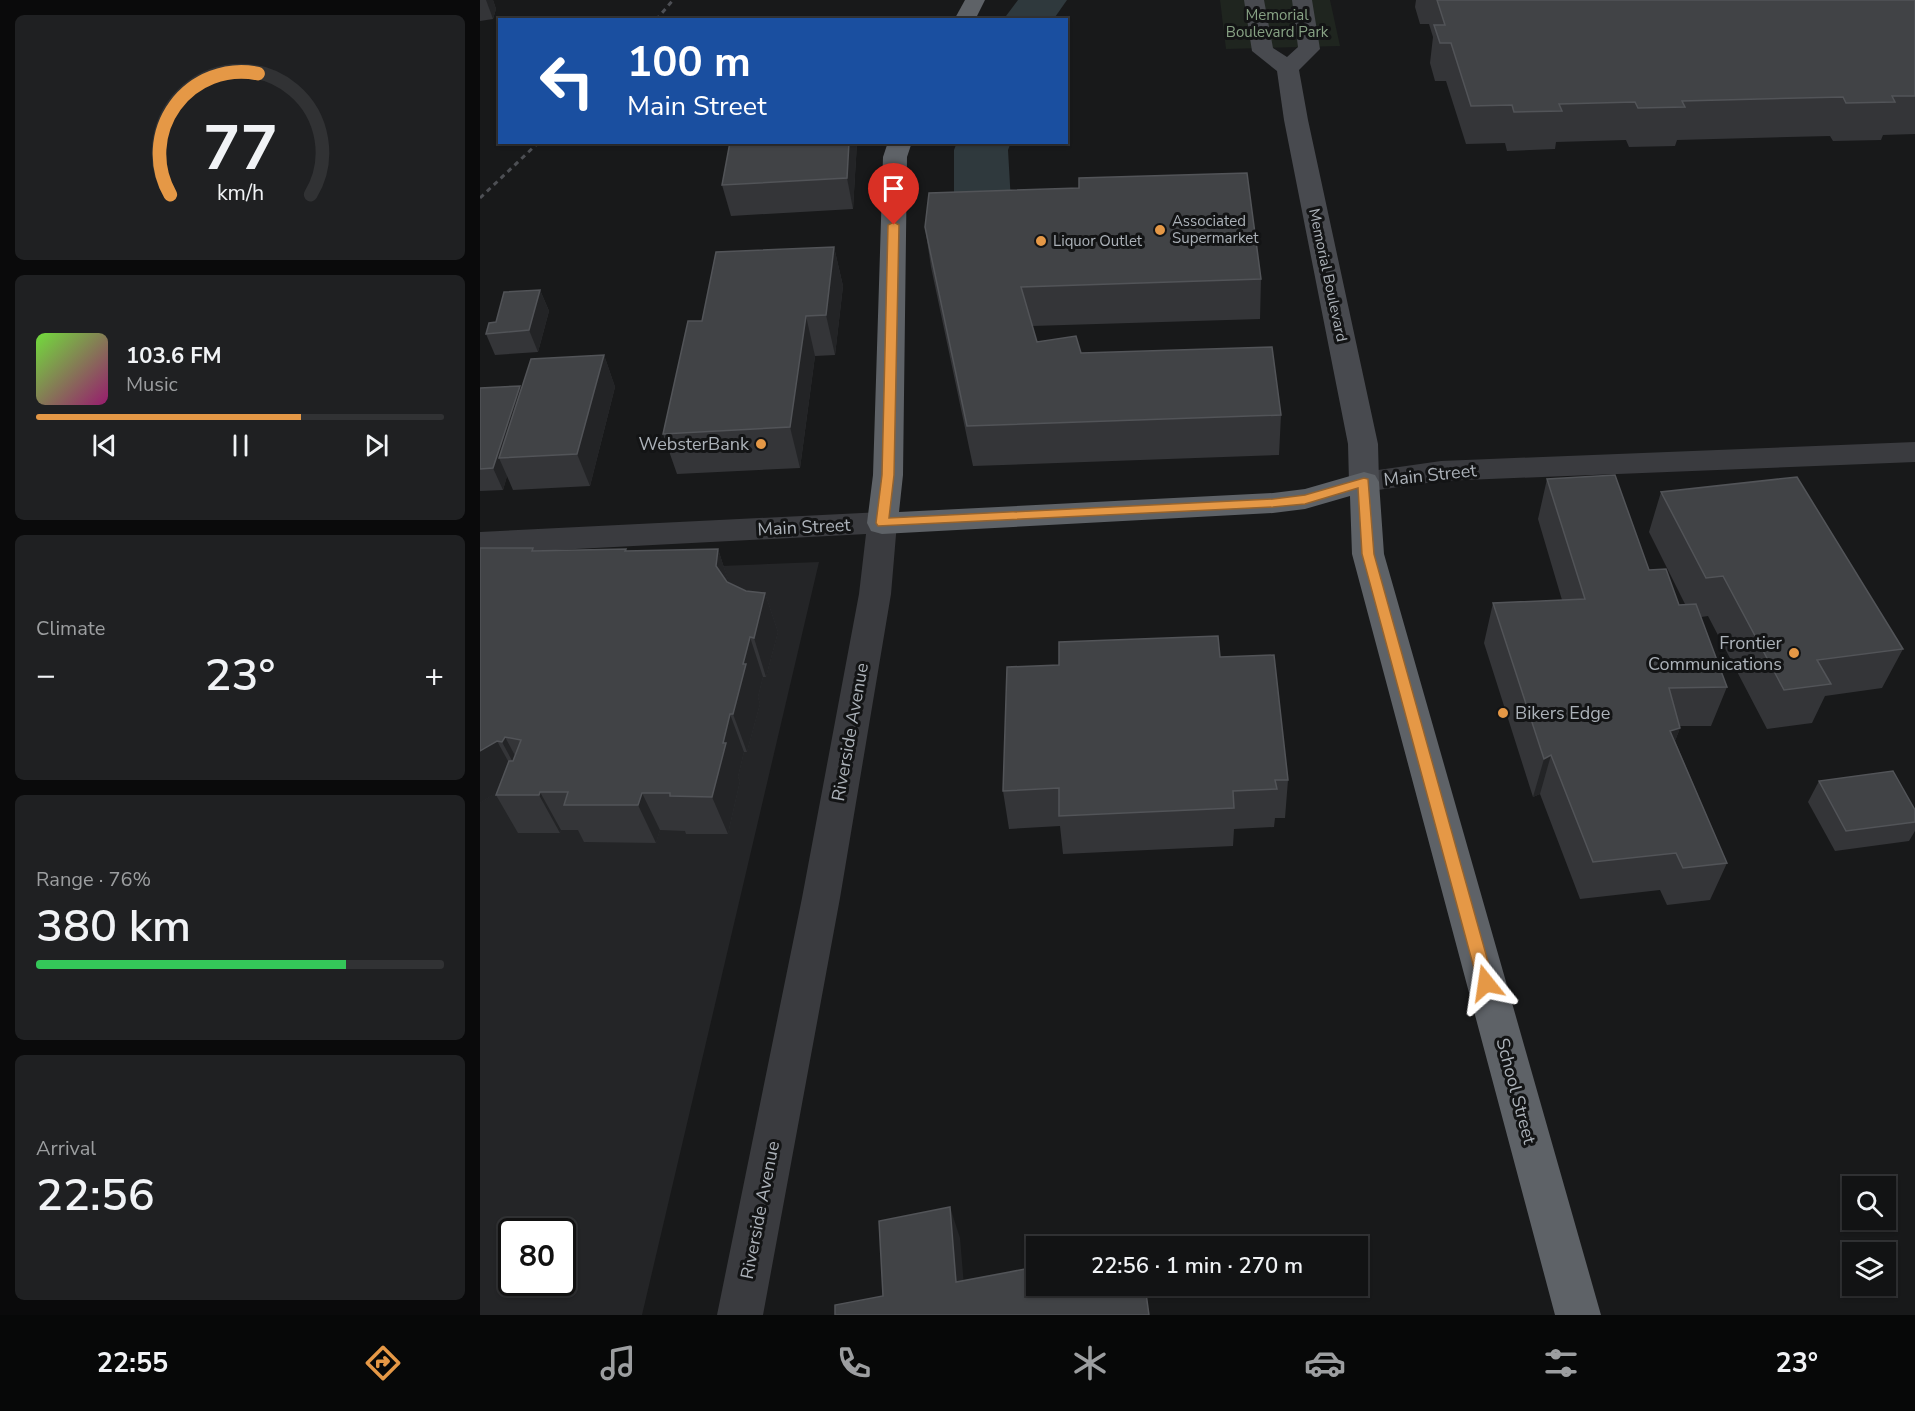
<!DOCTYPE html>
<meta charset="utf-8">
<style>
body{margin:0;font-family:"Nunito Sans",sans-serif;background:#1f2022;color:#f1f3f6;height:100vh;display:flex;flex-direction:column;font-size:22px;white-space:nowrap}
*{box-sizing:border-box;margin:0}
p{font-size:20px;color:#9c9ea0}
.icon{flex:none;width:33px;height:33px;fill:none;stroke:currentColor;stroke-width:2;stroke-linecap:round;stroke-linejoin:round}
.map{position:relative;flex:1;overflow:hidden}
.sheet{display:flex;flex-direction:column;gap:15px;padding:15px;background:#0a0a0b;width:480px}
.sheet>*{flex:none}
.banner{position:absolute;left:18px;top:18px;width:570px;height:126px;border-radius:0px;box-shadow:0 2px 4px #0004,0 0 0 2px #313234;background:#1a4fa0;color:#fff;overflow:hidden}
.buttons{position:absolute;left:1362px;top:1176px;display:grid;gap:12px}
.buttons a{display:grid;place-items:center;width:54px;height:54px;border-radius:0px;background:#121314;box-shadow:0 2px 4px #0004,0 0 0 2px #313234;font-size:30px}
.speed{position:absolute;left:18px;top:1218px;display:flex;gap:12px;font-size:30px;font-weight:700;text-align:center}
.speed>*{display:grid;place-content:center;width:78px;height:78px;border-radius:50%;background:#121314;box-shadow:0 2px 4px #0004,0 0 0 2px #313234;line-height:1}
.speed .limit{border:3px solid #111;border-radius:9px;background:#fff;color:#111}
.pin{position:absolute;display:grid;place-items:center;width:51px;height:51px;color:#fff;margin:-62px -26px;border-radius:50% 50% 50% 0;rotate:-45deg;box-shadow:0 0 6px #0007}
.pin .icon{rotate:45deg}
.me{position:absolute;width:66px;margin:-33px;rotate:345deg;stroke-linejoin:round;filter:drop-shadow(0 0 4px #0008)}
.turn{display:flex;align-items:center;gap:21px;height:126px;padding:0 30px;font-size:27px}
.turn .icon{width:78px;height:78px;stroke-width:2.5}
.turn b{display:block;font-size:42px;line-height:51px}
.big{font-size:45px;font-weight:600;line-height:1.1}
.sheet .tile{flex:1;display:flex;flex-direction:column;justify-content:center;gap:9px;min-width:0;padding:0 21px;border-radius:9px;background:#1f2022}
.sheet .dial{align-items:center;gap:0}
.dial svg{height:156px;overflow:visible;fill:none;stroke:#313234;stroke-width:7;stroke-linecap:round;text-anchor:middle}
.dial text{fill:#f1f3f6;stroke:none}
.song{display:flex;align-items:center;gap:18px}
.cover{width:72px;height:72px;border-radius:9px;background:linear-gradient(135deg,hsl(100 70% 55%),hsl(320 70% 35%))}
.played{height:6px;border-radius:3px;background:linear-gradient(90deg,#e59846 65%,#313234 65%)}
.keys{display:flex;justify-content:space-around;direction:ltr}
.heat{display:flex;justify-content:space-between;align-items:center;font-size:33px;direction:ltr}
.charge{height:9px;border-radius:4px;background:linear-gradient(90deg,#34c759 76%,#313234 0)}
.trip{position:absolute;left:546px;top:1236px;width:342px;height:60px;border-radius:0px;background:#121314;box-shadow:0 2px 4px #0004,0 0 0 2px #313234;font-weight:600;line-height:60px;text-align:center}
.menu{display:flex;height:96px;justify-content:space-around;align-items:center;background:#070808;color:#9c9ea0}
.menu .icon{width:42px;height:42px}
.menu .active{color:#e59846}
.menu b{font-size:27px;color:#f1f3f6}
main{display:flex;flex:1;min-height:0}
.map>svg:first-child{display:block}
.built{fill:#242527;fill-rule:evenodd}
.green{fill:#1f251f}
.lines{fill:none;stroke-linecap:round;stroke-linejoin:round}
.river{fill:#2f393d;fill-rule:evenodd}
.minor{fill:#3a3b3f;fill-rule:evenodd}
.secondary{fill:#484a4f;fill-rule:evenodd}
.trunk{fill:#5e6267;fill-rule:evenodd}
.rail{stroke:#4d4f54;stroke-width:3;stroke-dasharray:5 4.5;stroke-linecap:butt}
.wall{fill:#343538}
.shaded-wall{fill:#232426}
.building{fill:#414346;stroke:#525458;stroke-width:1.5}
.route{fill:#e59846;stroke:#95632e;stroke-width:1.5}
.poi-dot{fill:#e59846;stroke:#131415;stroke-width:2}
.labels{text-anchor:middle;stroke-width:6;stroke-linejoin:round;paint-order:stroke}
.far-park-label{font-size:15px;fill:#87a284;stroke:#131415}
.far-poi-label{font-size:15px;fill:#acb2b9;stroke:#131415;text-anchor:start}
.far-street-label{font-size:15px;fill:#acb2b9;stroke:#131415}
.poi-label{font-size:18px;fill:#acb2b9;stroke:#131415;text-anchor:end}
.street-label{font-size:18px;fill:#acb2b9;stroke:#131415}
</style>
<main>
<section class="sheet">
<div class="tile dial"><svg viewBox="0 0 100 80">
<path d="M14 69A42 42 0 1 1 86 69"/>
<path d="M14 69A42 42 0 0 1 59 7" stroke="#e59846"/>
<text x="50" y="56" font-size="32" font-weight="700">77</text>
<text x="50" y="72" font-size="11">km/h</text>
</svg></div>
<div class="tile">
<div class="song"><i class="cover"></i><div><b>103.6 FM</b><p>Music</p></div></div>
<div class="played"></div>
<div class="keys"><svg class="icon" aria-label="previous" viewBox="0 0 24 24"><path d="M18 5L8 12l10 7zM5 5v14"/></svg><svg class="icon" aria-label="pause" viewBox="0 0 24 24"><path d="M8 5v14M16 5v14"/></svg><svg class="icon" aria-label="next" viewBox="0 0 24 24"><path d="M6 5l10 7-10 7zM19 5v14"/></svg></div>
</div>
<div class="tile"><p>Climate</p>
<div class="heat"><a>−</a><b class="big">23°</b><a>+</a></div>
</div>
<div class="tile"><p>Range · 76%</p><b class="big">380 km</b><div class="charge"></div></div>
<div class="tile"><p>Arrival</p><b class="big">22:56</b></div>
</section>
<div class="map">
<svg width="1435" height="1315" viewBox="0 0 1435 1315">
<rect width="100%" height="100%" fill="#18191a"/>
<!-- built -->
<path class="built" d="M339 562 162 1315H0V576ZM32 1232H82V1282H32Z"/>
<!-- green -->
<path class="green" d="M740 0H850L860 46 746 49Z"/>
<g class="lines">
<!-- river -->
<g class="river">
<path d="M538 0H587L573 20H523Z"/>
<path d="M477 142H531L528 150 532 220 523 232 503 237 483 232 474 220V150Z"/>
</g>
<!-- minor -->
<g class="minor">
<path d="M1435 442V462L961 481 884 492 873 489 869 482 873 475 884 472 961 461Z"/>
<path d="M402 512 413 515 417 523 411 594 360 898 283 1315H237L322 898 379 594 386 534 0 554V532Z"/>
</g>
<!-- secondary -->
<path class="secondary" d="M764 0H784L793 48 807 57 818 47 812 0H832L840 49 819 70 828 120 898 444 899 482 895 489 884 492 873 489 869 482 868 444 804 120 797 71 772 51Z"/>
<!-- trunk -->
<g class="trunk">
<path d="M485 0H505L495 20H474Z"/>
<path d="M408 142H432L427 157 423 475 419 512 793 493 825 489 884 472 895 475 899 482 904 554 1121 1315H1075L872 554 870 496 825 509 793 513 402 534 391 531 387 523 393 475 403 157Z"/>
</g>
<!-- rail -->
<g class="rail">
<path d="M176 20 193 0"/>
<path d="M0 198 59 142"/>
</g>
</g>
<!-- wall -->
<g class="wall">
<path d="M0 0H13L16 9 13 19 0 21Z"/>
<path d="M936 0H1435V134L1403 135 1401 140 1353 141 1350 136 1197 140 1195 146 1149 147 1146 140 1076 142 1075 149 1027 151 1025 143 986 144 966 81H955L950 63 953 37 949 24H940L935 7Z"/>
<path d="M377 142 373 209 251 216 242 185Z"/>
<path d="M445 227 781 279 780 319 552 326 557 342 601 353 801 415 799 455 493 466 451 267Z"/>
<path d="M354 247 363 286 355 355 335 356 320 468 197 474 183 434 222 321Z"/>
<path d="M60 290 69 311 58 352 15 355 6 334 16 322Z"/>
<path d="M124 355 135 387 110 486 33 490 27 476 23 490 0 491V388L41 390Z"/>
<path d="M1067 479 1169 570 1199 605 1205 604 1169 532 1181 492 1423 649 1402 688 1345 696 1332 723 1287 729 1228 616 1221 617 1247 687 1231 726H1199L1200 728 1195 741 1247 863 1230 900 1187 905 1180 890 1100 899 1060 794 1053 797 1004 643 1013 603 1082 600 1058 519Z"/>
<path d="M0 548 54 551 146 549 147 551 238 549 249 583 266 591 285 593 298 632 286 677H283L278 697 280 704 267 752H264L258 777 260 781 248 834H206L205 831 180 830 176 843 104 842 98 830H81L80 833H38L16 795 17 792 0 803Z"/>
<path d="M579 665 808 780 805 818H795L794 827 754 829 753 846 583 854 580 826 529 829 523 791Z"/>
<path d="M1339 781 1435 810V831L1429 841 1355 851 1328 802Z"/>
</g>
<!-- shaded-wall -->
<g class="shaded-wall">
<path d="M6 0H13L16 9 13 19Z"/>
<path d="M369 142H377L373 209 367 178Z"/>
<path d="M354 247 363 286 355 355 346 315Z"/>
<path d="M60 290 69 311 58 352 49 330Z"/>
<path d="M326 316 335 356 320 468 310 427Z"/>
<path d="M124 355 135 387 110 486 97 454Z"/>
<path d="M40 386 49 408 19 458 27 476 23 490 13 468Z"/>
<path d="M238 549 251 589 236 566Z"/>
<path d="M285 593 298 632 286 677 274 638Z"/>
<path d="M270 637 283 677 278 697 280 704 267 752 253 714 263 664Z"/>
<path d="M250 714 264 752 258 777 260 781 248 834 232 797 243 743Z"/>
<path d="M1200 728 1185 766 1190 731Z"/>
<path d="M25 737 46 776 43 781 22 742Z"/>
<path d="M17 741 38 779 0 803V751Z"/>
<path d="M1071 755 1060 794 1053 797 1064 759Z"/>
<path d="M60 792 81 830 80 833 59 795Z"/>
<path d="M162 793 180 830 176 843 158 805Z"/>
<path d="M470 1207 480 1238 486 1310 476 1282Z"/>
</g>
<!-- building -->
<g class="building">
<path d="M957 0H1435V96H1412L1415 102 1366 103 1363 97 1202 101 1205 107 1158 108 1155 102 1079 104 1082 111 1034 112 1032 105 991 106 971 43H960L954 25H965Z"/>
<path d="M250 142H369L367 178 242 185Z"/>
<path d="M767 173 781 279 541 287 557 342 596 336 601 353 792 347 801 415 487 426 445 227 449 193 599 188V178Z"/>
<path d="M354 247 346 315 326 316 310 427 183 434 208 321H222L236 252Z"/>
<path d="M60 290 49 330 6 334 9 323 16 322 24 292Z"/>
<path d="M124 355 97 454 19 458 51 359Z"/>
<path d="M40 386 13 468 0 469V388Z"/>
<path d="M1135 475 1169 570 1186 569 1199 605 1216 604 1247 687 1189 688 1200 728 1190 731 1247 863 1203 868 1196 853 1113 862 1071 755 1064 759 1013 603 1105 599 1067 479Z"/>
<path d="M1317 477 1423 649 1337 660 1351 684 1304 690 1243 576 1226 578 1181 492Z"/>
<path d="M0 548H53L52 551 146 549 145 551 238 549 236 566 247 582 266 591 285 593 274 638 270 637 263 664H266L253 714H250L243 743H246L232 797 190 796V793H162L158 805H84L88 792H60L59 795H16L29 761H33L41 740 25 737 22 742 17 741 0 751Z"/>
<path d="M738 636 740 657 794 655 808 780H795L797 789 753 791 754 808 579 816V788L523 791 527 667 579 665V642Z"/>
<path d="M1413 771 1435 810V822L1366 831 1339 781Z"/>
<path d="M470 1207 476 1282 556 1267V1286H665L669 1315H355V1305L403 1296 399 1221Z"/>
</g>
<!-- route -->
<path class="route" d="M414 222 419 225 414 475 409 518 793 499 825 495 884 478 888 479 894 554 1014 983 1012 988 1006 990 1000 988 998 983 882 554 878 488 825 504 793 507 398 526 396 523 402 475 408 225Z"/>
<!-- markers -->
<g class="poi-dot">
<circle cx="680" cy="230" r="6"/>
<circle cx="561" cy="241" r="6"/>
<circle cx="281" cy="444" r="6"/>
<circle cx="1314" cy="653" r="6"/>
<circle cx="1023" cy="713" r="6"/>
</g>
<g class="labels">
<!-- far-park labels -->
<g class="far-park-label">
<text x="797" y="20">Memorial<tspan x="797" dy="17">Boulevard Park</tspan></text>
</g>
<!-- far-poi labels -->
<g class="far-poi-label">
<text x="692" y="226">Associated<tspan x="692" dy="17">Supermarket</tspan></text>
<text x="573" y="246">Liquor Outlet</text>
</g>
<!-- far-street labels -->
<g class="far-street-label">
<text transform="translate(848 275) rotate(78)" y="5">Memorial Boulevard</text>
</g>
<!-- poi labels -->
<g class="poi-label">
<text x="269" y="450">WebsterBank</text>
<text x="1302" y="649">Frontier<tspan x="1302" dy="21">Communications</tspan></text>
<text x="1035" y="719" text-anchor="start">Bikers Edge</text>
</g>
<!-- street labels -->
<g class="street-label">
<text transform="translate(950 475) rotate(-6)" y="6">Main Street</text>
<text transform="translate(324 527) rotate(-3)" y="6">Main Street</text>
<text transform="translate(370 732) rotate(-80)" y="6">Riverside Avenue</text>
<text transform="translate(1036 1091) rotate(75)" y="6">School Street</text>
<text transform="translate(280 1210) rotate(-79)" y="6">Riverside Avenue</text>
</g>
</g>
</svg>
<div class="buttons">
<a><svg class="icon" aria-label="search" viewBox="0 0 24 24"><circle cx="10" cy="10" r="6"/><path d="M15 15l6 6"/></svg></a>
<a><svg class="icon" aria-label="layers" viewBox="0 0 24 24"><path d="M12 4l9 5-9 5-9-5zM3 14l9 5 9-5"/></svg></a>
</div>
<div class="speed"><div class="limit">80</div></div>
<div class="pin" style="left:414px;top:225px;background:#d93025"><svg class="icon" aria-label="arrive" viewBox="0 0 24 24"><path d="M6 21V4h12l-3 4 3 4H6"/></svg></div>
<svg class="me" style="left:1006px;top:983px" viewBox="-20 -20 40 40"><path d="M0-17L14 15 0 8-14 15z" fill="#e59846" stroke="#fff" stroke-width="4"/></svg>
<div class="trip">22:56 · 1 min · 270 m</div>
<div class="banner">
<div class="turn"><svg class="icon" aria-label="left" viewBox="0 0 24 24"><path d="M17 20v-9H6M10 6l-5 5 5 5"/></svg><div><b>100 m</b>Main Street</div></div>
</div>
</div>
</main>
<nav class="menu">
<b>22:55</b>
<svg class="icon active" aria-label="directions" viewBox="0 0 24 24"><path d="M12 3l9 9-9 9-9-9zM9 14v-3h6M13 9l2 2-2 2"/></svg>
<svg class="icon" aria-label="music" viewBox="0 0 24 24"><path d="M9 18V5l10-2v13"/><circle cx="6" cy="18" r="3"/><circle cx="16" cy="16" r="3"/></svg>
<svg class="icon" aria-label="phone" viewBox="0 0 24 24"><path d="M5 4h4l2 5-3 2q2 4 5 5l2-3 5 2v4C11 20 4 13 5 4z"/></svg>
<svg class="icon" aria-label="climate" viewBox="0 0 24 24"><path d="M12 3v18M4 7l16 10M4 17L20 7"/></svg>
<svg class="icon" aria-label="car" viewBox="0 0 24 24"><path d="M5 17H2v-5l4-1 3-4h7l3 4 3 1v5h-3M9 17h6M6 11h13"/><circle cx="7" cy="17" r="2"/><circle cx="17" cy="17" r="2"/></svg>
<svg class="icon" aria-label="filters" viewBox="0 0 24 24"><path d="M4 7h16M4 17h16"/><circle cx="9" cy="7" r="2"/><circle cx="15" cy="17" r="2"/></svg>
<b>23°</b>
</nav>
